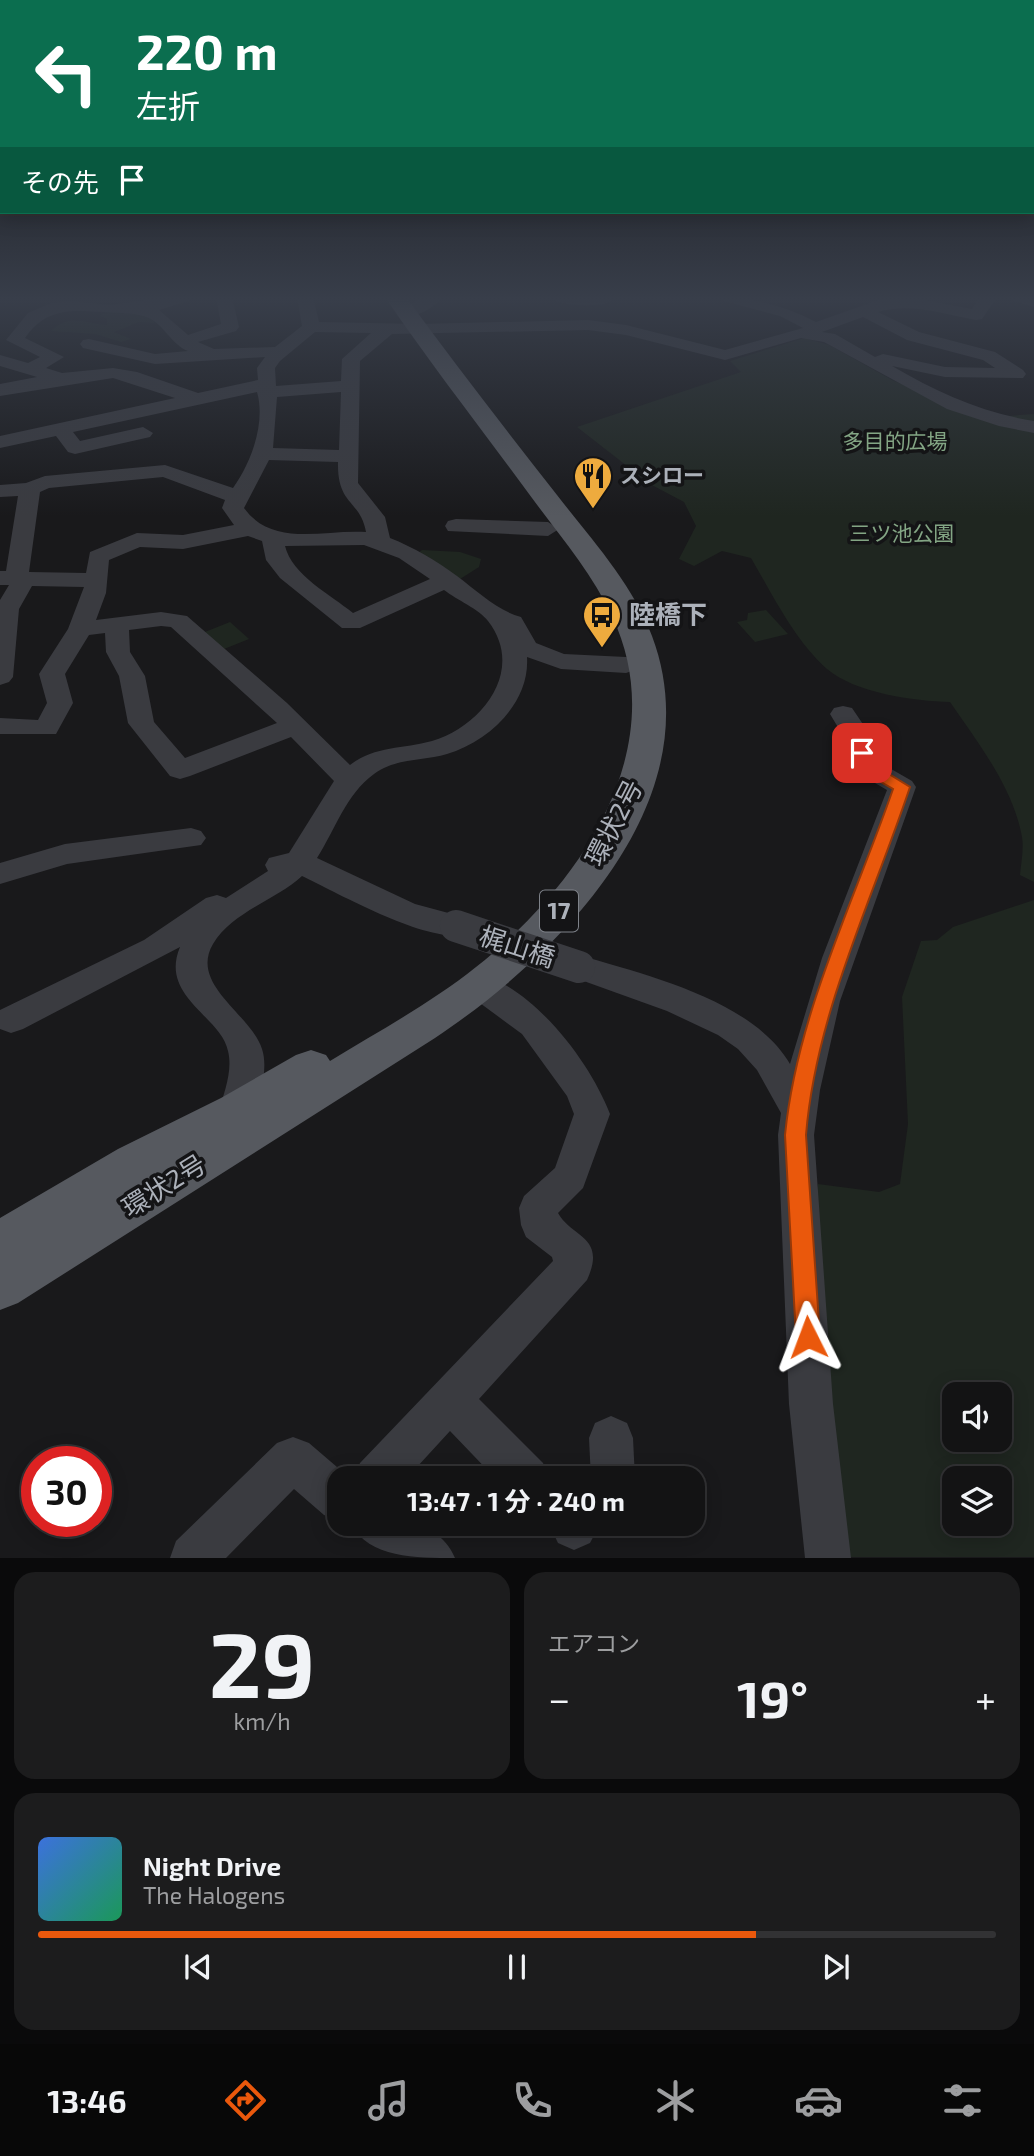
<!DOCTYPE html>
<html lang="ja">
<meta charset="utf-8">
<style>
body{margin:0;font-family:"Exo 2","Noto Sans JP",sans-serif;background:#1c1c1d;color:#f1f3f6;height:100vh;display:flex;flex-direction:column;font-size:26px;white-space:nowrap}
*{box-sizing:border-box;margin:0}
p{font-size:23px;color:#9d9ea0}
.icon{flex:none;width:38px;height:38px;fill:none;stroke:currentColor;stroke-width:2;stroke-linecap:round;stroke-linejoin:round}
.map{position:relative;height:1558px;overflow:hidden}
.details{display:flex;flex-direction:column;gap:14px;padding:14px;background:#0a0a0b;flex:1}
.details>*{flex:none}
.guide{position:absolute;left:0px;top:0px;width:1034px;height:214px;box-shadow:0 4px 18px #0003,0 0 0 2px #323234;background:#0b6e4f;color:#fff;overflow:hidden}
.tools{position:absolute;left:942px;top:1382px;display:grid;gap:14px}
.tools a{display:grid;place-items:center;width:70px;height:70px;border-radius:14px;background:#131314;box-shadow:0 4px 18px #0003,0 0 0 2px #323234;font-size:35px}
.speed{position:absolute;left:21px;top:1446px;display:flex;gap:14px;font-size:35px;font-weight:700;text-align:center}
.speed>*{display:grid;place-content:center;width:91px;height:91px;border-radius:50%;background:#131314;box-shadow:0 4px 18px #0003,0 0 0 2px #323234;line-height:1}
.speed .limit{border:10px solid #d22;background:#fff;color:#111}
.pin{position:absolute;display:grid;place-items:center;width:60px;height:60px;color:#fff;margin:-30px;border-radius:14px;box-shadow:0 4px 10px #0006}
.me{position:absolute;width:77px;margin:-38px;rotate:357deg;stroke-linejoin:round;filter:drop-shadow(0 0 5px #0008)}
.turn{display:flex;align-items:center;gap:24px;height:147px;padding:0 21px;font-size:32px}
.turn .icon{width:91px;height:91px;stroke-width:2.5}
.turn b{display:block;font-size:49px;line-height:60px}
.then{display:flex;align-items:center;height:66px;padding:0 21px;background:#0003;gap:14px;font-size:26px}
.big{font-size:52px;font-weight:700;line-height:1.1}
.details .widget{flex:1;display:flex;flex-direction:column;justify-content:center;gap:10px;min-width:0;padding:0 24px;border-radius:21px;background:#1c1c1d}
.details .dial{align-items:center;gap:0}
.dial b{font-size:91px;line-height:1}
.song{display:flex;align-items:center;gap:21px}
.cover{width:84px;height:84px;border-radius:10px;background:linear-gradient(135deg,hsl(220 70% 55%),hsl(150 70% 35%))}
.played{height:7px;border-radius:4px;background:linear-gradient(90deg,#ea580c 75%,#323234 75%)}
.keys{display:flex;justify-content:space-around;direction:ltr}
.heat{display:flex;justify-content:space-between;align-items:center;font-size:38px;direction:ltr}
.details .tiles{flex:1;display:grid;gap:14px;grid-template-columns:1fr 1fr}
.widget:last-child{grid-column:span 2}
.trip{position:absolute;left:327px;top:1466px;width:378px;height:70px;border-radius:21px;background:#131314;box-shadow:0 4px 18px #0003,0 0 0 2px #323234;font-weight:700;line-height:70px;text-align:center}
.tab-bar{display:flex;height:112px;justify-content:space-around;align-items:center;background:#080808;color:#9d9ea0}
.tab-bar .icon{width:49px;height:49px}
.tab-bar .on{color:#ea580c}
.tab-bar b{font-size:32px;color:#f1f3f6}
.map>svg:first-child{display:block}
.green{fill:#1f2620;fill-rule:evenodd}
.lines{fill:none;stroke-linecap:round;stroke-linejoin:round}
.minor{fill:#3a3b40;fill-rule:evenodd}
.major{fill:#56595f;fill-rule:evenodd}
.minor-bridge{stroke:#3a3b40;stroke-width:32}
.route{fill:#ea580c;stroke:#983908;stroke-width:2}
.labels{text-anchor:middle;stroke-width:7;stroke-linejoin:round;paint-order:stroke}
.far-park-label{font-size:21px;fill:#83a584;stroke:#141416}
.far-poi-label{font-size:21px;font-weight:bold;fill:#acb1ba;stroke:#141416;text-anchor:start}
.shield{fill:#141416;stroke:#7e8289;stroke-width:2}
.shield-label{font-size:24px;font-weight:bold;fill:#acb1ba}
.poi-label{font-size:26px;font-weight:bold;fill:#acb1ba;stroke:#141416;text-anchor:start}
.street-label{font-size:26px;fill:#acb1ba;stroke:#141416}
</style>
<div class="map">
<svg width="1034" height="1558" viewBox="0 0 1034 1558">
<rect width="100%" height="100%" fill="#19191b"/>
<!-- green -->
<g class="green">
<path d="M107 311 138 312 154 319V323L139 322 114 332 131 339 121 342 95 334 51 331C69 313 85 323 107 325V319L100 316Z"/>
<path d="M804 338 829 345 892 380 980 418 1034 414V882L1020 875C1021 863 1024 849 1022 837 1013 787 978 743 950 702 914 701 855 693 827 669 795 641 772 594 751 558L722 551 694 566 679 559 696 526 684 502 650 484 577 427 741 372 730 361Z"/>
<path d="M422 550 460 552 481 559 479 567 460 579 416 555Z"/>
<path d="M766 610 788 634 755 642 737 622 747 620 748 613Z"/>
<path d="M230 622 249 639 219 651 200 634Z"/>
<path d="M1034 900V1557H842L812 1228 818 1184 879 1192 900 1184 908 1124 902 997 921 941 937 940 953 927ZM954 1395H999V1440H954ZM954 1479H999V1524H954Z"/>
</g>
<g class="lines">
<!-- minor -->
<g class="minor">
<path d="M169 297H201L159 310 188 335 221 324 216 297H232L239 327 236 331 198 342 214 349 275 347 302 326 297 297H313L319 322 419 324 588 320 626 325 725 350 803 328 780 316 709 297C748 297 782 304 816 322L887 297 913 298 972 309 980 297H997L982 319 976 320C944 314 909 302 878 312L919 332 995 352 1023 370 1026 374 1023 378 945 377 892 366C937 392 982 413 1034 421V433L999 426 947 409 824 342 801 338 725 360 626 335 588 330 392 334 360 361 358 483 385 517 390 538C413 547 437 561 457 576 477 591 498 611 521 617L536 643 564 654 626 657 635 660 639 665 635 670 626 673 561 669 527 657C530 703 489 741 447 754 423 761 395 758 374 774 346 794 335 830 317 858L415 904 467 918 472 926 467 934C429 945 338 893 302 876 276 900 232 912 213 944 189 985 251 1014 262 1049 269 1070 259 1102 250 1121L237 1126 224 1121 219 1111C224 1092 233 1071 228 1051 221 1016 159 997 180 947L23 1029 11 1033 0 1029V1010L144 940 206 898 217 895 226 898 268 871 265 865 269 858 289 853 334 781 291 737 190 776 180 779 170 776 128 723 119 676 106 652 105 633 89 635 65 674 73 703 56 734H0V718L38 720 47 703 39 674 68 629 84 587 32 586 19 609 13 677 9 682 0 685V600L9 585H0V571H6L18 496 0 497V485L26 483 45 476 165 465 233 488C251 463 266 423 257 392L73 432 80 441 143 427 153 433 150 437 75 454 68 452 56 436 0 448V436L175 398 113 378 0 396V384L37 377 0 366V355L28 363 40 357 6 340 28 313 51 303 70 301 110 305ZM84 311C103 313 134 311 149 318 164 325 172 345 188 351L155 354 89 339 83 340 80 344 83 348 155 364 265 357 257 368 258 380 198 393 137 372 113 368 62 373 46 368 64 357 25 338C40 316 58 310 84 311ZM863 317 907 340 983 360 995 368 945 367 883 354 875 357 835 334 822 332ZM315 332 371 333 342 359 341 381 276 386 275 368 280 361ZM341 392 339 450 273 448 277 397ZM269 460 338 462C337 506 360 499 366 532 324 529 273 548 244 508ZM163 477 225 500 222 508 234 525 183 535 137 533 90 552 86 573 29 572 40 492 49 488ZM248 536 262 541 266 560 280 578 342 628H360L444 590C457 600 479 609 488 621 526 670 482 726 432 741 403 749 374 746 350 765L287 703 187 616 161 612 96 620 106 593 109 560 140 547 183 549ZM364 545 399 558 430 579 353 613C331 595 292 575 285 546ZM161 626 171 627 277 723 185 758 154 722 145 676 130 652 129 630Z"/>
<path d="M423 297H443C433 308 410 324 397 311Z"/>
<path d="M548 297H611L612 300C602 309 559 306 548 297Z"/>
<path d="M1009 297H1034V307L1011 300Z"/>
<path d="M456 519 548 522 559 529 548 536 448 531 445 526 448 521Z"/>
<path d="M843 706 852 708 873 739 879 762 912 781 916 787 840 1001 820 1090 814 1135 833 1404 851 1558H805L789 1404 778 1135 781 1113 757 1070 738 1049 718 1035 667 1011 567 975 563 967 567 959 579 955C646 975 753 1000 790 1064L822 958 887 790 856 772 845 739 830 714 834 708Z"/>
<path d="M191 828 201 831 206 838 201 845 67 864 0 884V863L65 844Z"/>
<path d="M481 974C536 991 590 1062 610 1114L583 1188 558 1213C572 1238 607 1236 587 1280L479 1399 543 1463 549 1479H496L450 1431 406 1479H354L360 1463 553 1261 552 1257 526 1237 521 1225 519 1208 524 1196 555 1168 574 1114 567 1096 522 1034 469 995 465 986 469 977Z"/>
<path d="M611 1416 627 1423 633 1438 635 1479H591L589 1438 595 1423Z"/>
<path d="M293 1437 309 1443 351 1479H340V1521L324 1515 294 1489 226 1558H170L176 1541 277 1443Z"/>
<path d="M351 1524C390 1524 437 1515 455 1558 416 1558 369 1558 351 1524Z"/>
<path d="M549 1524H600L590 1543 574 1550 558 1543Z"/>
</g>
<!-- major -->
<path class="major" d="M385 297H406C455 364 506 430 557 495 591 539 632 583 652 636 714 801 559 955 435 1038L18 1303 0 1310V1218L118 1149 221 1098 296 1055 311 1050 326 1055 330 1061C379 1031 431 1003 476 967 579 886 675 749 612 616 592 573 560 536 532 498 483 431 432 366 385 297Z"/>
<!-- minor-bridge -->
<path class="minor-bridge" d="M456 926 579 967"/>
</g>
<!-- sky -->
<linearGradient id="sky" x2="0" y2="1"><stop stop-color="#0e0e0f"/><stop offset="0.58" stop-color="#383e4a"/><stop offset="1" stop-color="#383e4a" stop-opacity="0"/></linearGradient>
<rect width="1034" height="516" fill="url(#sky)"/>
<!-- route -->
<path class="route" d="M862 748 868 749 873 764 910 787C872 901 816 1013 806 1135L820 1337 816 1345 808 1348 800 1345 796 1337 785 1135C797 1014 854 902 893 789L860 770 855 753Z"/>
<!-- icons -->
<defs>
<symbol id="restaurant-pin" viewBox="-11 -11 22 30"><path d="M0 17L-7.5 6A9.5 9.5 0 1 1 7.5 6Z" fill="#eeab3e" stroke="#141416"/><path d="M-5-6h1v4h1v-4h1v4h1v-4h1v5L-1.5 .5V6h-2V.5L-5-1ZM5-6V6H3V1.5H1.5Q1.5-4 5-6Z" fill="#111"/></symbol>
<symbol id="bus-pin" viewBox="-11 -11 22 30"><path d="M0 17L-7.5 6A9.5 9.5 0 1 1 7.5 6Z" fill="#eeab3e" stroke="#141416"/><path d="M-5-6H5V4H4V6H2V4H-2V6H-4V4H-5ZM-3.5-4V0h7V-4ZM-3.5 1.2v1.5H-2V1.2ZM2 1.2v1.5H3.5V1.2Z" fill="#111"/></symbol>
</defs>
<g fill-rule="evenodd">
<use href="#restaurant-pin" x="571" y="454" width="44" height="60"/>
<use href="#bus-pin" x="580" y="593" width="44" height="60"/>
</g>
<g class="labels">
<!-- far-park labels -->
<g class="far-park-label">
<text x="895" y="449">多目的広場</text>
<text x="902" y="541">三ツ池公園</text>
</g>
<!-- far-poi labels -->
<g class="far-poi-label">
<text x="620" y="483">スシロー</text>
</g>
<!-- shield labels -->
<rect class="shield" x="540" y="890.5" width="38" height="41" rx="5"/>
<g class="shield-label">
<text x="559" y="919">17</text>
</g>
<!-- poi labels -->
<g class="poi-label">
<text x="629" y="624">陸橋下</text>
</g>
<!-- street labels -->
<g class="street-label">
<text transform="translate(614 823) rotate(-63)" y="9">環状2号</text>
<text transform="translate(517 947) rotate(18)" y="9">梶山橋</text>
<text transform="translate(164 1186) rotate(-32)" y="9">環状2号</text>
</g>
</g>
</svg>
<div class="tools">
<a><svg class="icon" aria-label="sound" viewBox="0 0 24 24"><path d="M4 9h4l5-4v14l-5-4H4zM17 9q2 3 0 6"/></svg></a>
<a><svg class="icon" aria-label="layers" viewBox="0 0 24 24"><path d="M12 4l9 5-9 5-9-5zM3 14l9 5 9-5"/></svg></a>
</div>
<div class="speed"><div class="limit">30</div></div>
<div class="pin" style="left:862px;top:753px;background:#d93025"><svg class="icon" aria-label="arrive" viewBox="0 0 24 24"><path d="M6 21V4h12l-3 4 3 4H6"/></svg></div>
<svg class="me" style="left:808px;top:1337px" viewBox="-20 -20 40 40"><path d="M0-17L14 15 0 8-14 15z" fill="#ea580c" stroke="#fff" stroke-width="4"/></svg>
<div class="trip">13:47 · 1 分 · 240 m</div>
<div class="guide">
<div class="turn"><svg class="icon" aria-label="left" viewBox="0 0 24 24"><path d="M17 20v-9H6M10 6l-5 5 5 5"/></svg><div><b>220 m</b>左折</div></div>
<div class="then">その先<svg class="icon" aria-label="arrive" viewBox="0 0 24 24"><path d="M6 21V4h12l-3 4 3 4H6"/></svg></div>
</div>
</div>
<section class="details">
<div class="tiles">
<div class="widget dial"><b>29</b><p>km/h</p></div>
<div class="widget"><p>エアコン</p>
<div class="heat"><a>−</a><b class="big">19°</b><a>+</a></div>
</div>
<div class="widget">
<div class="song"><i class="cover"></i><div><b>Night Drive</b><p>The Halogens</p></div></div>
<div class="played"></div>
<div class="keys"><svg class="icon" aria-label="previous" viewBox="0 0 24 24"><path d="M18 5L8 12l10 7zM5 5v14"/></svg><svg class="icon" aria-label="pause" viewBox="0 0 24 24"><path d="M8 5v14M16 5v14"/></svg><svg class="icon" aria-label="next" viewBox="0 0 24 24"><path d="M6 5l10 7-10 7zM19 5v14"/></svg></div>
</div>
</div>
</section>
<nav class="tab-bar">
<b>13:46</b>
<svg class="icon on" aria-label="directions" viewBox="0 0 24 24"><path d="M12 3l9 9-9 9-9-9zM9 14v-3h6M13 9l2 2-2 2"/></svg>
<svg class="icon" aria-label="music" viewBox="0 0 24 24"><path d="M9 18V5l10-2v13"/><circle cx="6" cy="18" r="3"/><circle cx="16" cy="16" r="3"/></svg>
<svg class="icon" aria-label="phone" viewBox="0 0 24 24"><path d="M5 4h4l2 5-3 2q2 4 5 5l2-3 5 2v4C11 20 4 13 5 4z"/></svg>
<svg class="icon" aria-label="climate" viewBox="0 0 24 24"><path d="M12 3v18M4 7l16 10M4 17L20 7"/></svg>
<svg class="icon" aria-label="car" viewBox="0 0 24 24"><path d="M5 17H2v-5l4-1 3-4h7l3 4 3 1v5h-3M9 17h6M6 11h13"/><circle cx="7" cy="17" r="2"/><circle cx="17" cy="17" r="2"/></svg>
<svg class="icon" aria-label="filters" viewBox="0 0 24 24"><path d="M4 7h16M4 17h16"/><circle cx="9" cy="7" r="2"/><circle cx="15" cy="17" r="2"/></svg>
</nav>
